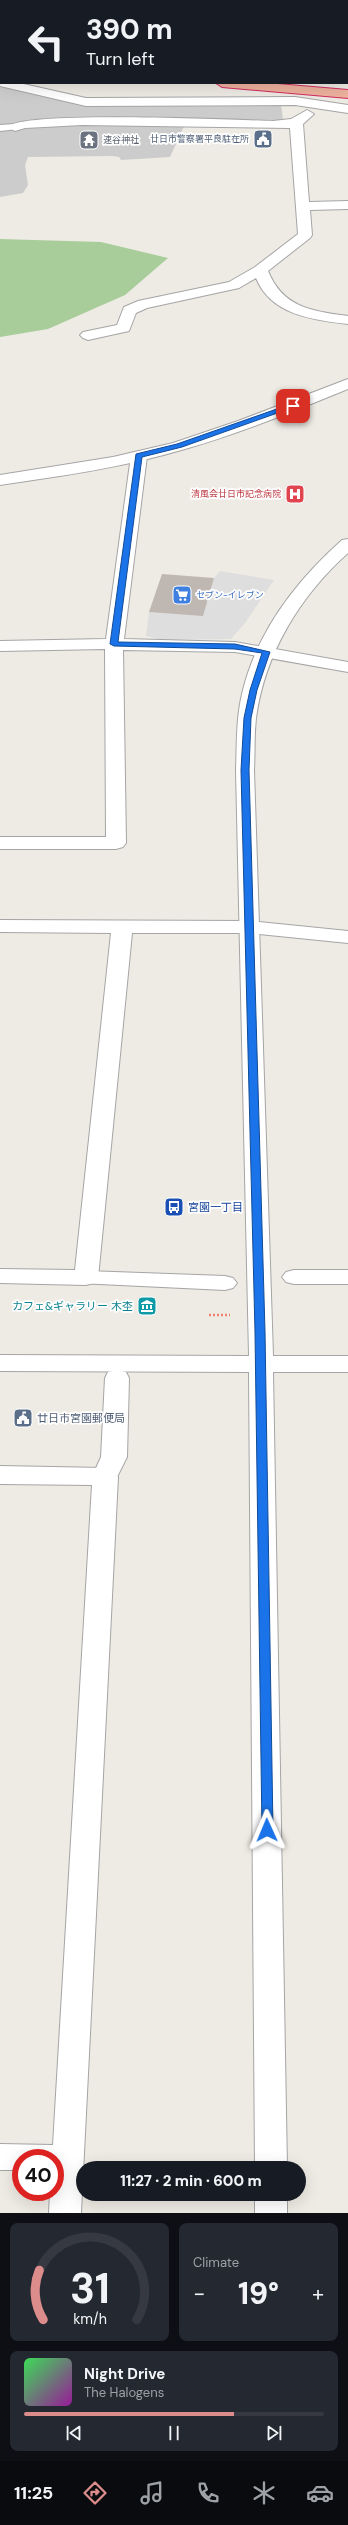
<!DOCTYPE html>
<meta charset="utf-8">
<style>
body{margin:0;font-family:"DM Sans","Noto Sans JP",sans-serif;background:#242831;color:#f1f3f6;height:100vh;display:flex;flex-direction:column;font-size:15px;white-space:nowrap}
*{box-sizing:border-box;margin:0}
p{font-size:13px;color:#9ea1a6}
.icon{flex:none;width:22px;height:22px;fill:none;stroke:currentColor;stroke-width:2;stroke-linecap:round;stroke-linejoin:round}
.map{position:relative;height:2213px;overflow:hidden}
.details{display:flex;flex-direction:column;gap:10px;padding:10px;background:#0d0f14;flex:1}
.details>*{flex:none}
.hud{position:absolute;left:0px;top:0px;width:348px;height:84px;box-shadow:0 4px 16px #0002;background:#171b24;color:#f1f3f6;overflow:hidden}
.speed{position:absolute;left:12px;top:2149px;display:flex;gap:8px;font-size:20px;font-weight:700;text-align:center}
.speed>*{display:grid;place-content:center;width:52px;height:52px;border-radius:50%;background:#171b24;box-shadow:0 4px 16px #0002;line-height:1}
.speed .limit{border:6px solid #d22;background:#fff;color:#111}
.pin{position:absolute;display:grid;place-items:center;width:34px;height:34px;color:#fff;margin:-17px;border-radius:8px;box-shadow:0 2px 6px #0006}
.me{position:absolute;width:44px;margin:-22px;rotate:359deg;stroke-linejoin:round;filter:drop-shadow(0 0 3px #0008)}
.turn{display:flex;align-items:center;gap:14px;height:84px;padding:0 20px;font-size:18px}
.turn .icon{width:52px;height:52px;stroke-width:2.5}
.turn b{display:block;font-size:28px;line-height:34px}
.big{font-size:30px;font-weight:800;line-height:1.1}
.details .widget{flex:1;display:flex;flex-direction:column;justify-content:center;gap:6px;min-width:0;padding:0 14px;border-radius:8px;background:#242831}
.details .dial{align-items:center;gap:0}
.dial svg{height:104px;overflow:visible;fill:none;stroke:#363941;stroke-width:7;stroke-linecap:round;text-anchor:middle}
.dial text{fill:#f1f3f6;stroke:none}
.song{display:flex;align-items:center;gap:12px}
.cover{width:48px;height:48px;border-radius:6px;background:linear-gradient(135deg,hsl(130 70% 55%),hsl(300 70% 35%))}
.played{height:4px;border-radius:2px;background:linear-gradient(90deg,#dc8c8b 70%,#363941 70%)}
.keys{display:flex;justify-content:space-around;direction:ltr}
.heat{display:flex;justify-content:space-between;align-items:center;font-size:22px;direction:ltr}
.details .tiles{flex:1;display:grid;gap:10px;grid-template-columns:1fr 1fr}
.widget:last-child{grid-column:span 2}
.trip{position:absolute;left:76px;top:2161px;width:230px;height:40px;border-radius:20px;background:#171b24;box-shadow:0 4px 16px #0002;font-weight:800;line-height:40px;text-align:center}
.tabs{display:flex;height:64px;justify-content:space-around;align-items:center;background:#090b0e;color:#9ea1a6}
.tabs .icon{width:28px;height:28px}
.tabs .current{color:#dc8c8b}
.tabs b{font-size:18px;color:#f1f3f6}
.map>svg:first-child{display:block}
.religious{fill:#ccc}
.forest{fill:#a8cc9a}
.parking{fill:#dedede}
.building{fill:#bfb7b1}
.lines{fill:none;stroke-linecap:round;stroke-linejoin:round}
.service-casing{stroke:#a5a5a5;stroke-width:2}
.pedestrian-casing{stroke:#a5a5a5;stroke-width:2}
.minor-casing{stroke:#a5a5a5;stroke-width:2}
.tertiary-casing{stroke:#a5a5a5;stroke-width:2}
.trunk-casing{stroke:#d22c61;stroke-width:2}
.path{stroke:#f48070;stroke-width:2.5;stroke-dasharray:2 2;stroke-linecap:butt}
.service{fill:#fff;fill-rule:evenodd}
.pedestrian{fill:#fff;fill-rule:evenodd}
.minor{fill:#fff;fill-rule:evenodd}
.tertiary{fill:#fff;fill-rule:evenodd}
.trunk{fill:#eeb29e;fill-rule:evenodd}
.route{fill:#1a73e8;stroke:#114b97}
.labels{text-anchor:middle;stroke-width:3.5;stroke-linejoin:round;paint-order:stroke}
.far-service-label{font-size:9px;fill:#4e5e75;stroke:#fff;text-anchor:end}
.far-worship-label{font-size:9px;fill:#5b616d;stroke:#fff;text-anchor:start}
.far-health-label{font-size:9px;fill:#be3a42;stroke:#fff;text-anchor:end}
.far-shop-label{font-size:9px;fill:#366cbe;stroke:#fff;text-anchor:start}
.transit-label{font-size:11px;fill:#164399;stroke:#fff;text-anchor:start}
.culture-label{font-size:11px;fill:#0d838f;stroke:#fff;text-anchor:end}
.service-label{font-size:11px;fill:#4e5e75;stroke:#fff;text-anchor:start}
</style>
<div class="map">
<svg width="348" height="2213" viewBox="0 0 348 2213">
<rect width="100%" height="100%" fill="#eeebe4"/>
<!-- religious -->
<path class="religious" d="M0 85 19 88 47 97 87 104H281L283 120 185 124 170 157 121 160 119 157 112 156 28 157 25 165 28 185 23 193 0 197Z"/>
<!-- forest -->
<path class="forest" d="M0 239 101 242 168 258 125 295 48 329 0 337Z"/>
<!-- parking -->
<path class="parking" d="M220 571 274 580 245 623 231 639 163 640 146 636 149 612 203 615 214 578Z"/>
<!-- building -->
<path class="building" d="M162 574 214 578 203 616 149 612Z"/>
<g class="lines">
<defs>
<path id="service" d="M15 124 20 127 18 129 0 131V125Z"/>
<g id="pedestrian">
<path d="M294 1270H348V1284H294L286 1282 282 1277 286 1272Z"/>
<path d="M86 1271 225 1276 233 1278 237 1283 233 1288 225 1290 78 1283 74 1278 78 1273Z"/>
<path d="M117 1370 126 1372 129 1378 127 1457 114 1483 105 1486 96 1483 92 1477 101 1457 105 1378 108 1372Z"/>
</g>
<g id="minor">
<path d="M1 79V83H19L86 98 295 97 348 105V113L295 105 86 106 0 86Z"/>
<path d="M307 110 314 114 303 124 309 202 348 201V209L310 210 312 235 310 238 268 271C283 308 312 311 348 316V324C313 320 271 315 256 278L239 288 147 308 136 313 129 331 88 340 83 338 80 335 83 332 117 325 124 307 138 301 229 282 255 267 298 234 290 128 82 125 25 128 15 131 8 127C20 110 240 120 273 121L291 119Z"/>
<path d="M139 451 147 456 124 639 235 642 348 662V672L235 652 123 650 126 843 123 847 116 849H0V837H106L105 649 0 651V641L106 639 131 456Z"/>
<path d="M0 920 248 921 348 931V943L248 933H132L98 1278 94 1283 86 1285 0 1283V1269L75 1270 111 933 0 932Z"/>
<path d="M0 1466 105 1468 114 1471 118 1477 81 2213H49L50 2192H55V2158H21V2170H0V2144L53 2145 92 1485 0 1484Z"/>
</g>
<g id="tertiary">
<path d="M348 379V389C294 411 241 433 185 449 125 467 62 476 0 485V475L113 457 173 443 238 421Z"/>
<path d="M348 539V553C300 596 265 653 256 718 254 735 255 753 254 770L273 1356H348V1372H273L287 2168H255L249 1372 0 1371V1355L249 1356 236 770C237 745 236 719 242 694 256 633 296 581 342 540Z"/>
<rect x="255" y="2194" width="32" height="19"/>
</g>
<g id="trunk">
<rect x="0" y="41" width="1" height="8"/>
<path d="M216 83H266L348 90V98L222 87Z"/>
</g>
</defs>
<!-- service casing -->
<use href="#service" class="service-casing"/>
<!-- pedestrian casing -->
<use href="#pedestrian" class="pedestrian-casing"/>
<!-- minor casing -->
<use href="#minor" class="minor-casing"/>
<!-- tertiary casing -->
<use href="#tertiary" class="tertiary-casing"/>
<!-- trunk casing -->
<use href="#trunk" class="trunk-casing"/>
<!-- path -->
<path class="path" d="M209 1315H230"/>
<!-- service -->
<use href="#service" class="service"/>
<!-- pedestrian -->
<use href="#pedestrian" class="pedestrian"/>
<!-- minor -->
<use href="#minor" class="minor"/>
<!-- tertiary -->
<use href="#tertiary" class="tertiary"/>
<!-- trunk -->
<use href="#trunk" class="trunk"/>
</g>
<!-- route -->
<path class="route" d="M291 404 297 406 182 447 142 457 118 642 235 644 270 652 257 690 251 718 249 770 265 1332 273 1830 267 1834 262 1830 255 1332 241 770 244 718 250 690 262 653 235 649 114 646 110 644 136 454 177 444Z"/>
<!-- icons -->
<defs>
<symbol id="civic-square" viewBox="-11 -11 22 22"><rect x="-9" y="-9" width="18" height="18" rx="4" fill="#5c6f8a" stroke="#fff"/><path d="M-.6-6.5H3V-4.5H.6V-3L4-1V1h2V6H-6V1h2V-1L-.6-3ZM-1.2 2.5V6h2.4V2.5Z" fill="#fff"/></symbol>
<symbol id="temple-square" viewBox="-11 -11 22 22"><rect x="-9" y="-9" width="18" height="18" rx="4" fill="#6b7280" stroke="#fff"/><path d="M0-6L5-2H3V0L6.5 2.5H4V6H1.5V3h-3V6H-4V2.5H-6.5L-3 0V-2H-5Z" fill="#fff"/></symbol>
<symbol id="hospital-square" viewBox="-11 -11 22 22"><rect x="-9" y="-9" width="18" height="18" rx="4" fill="#e0444e" stroke="#fff"/><path d="M-5-5h3v3.5h4V-5h3V5h-3V1.5h-4V5h-3Z" fill="#fff"/></symbol>
<symbol id="supermarket-square" viewBox="-11 -11 22 22"><rect x="-9" y="-9" width="18" height="18" rx="4" fill="#3f7fe0" stroke="#fff"/><path d="M-6-5.5h2.5l.6 2H6L4.5 2H-2.5L-4.4-4H-6ZM-1.5 3.2a1.3 1.3 0 1 0 .1 0ZM3 3.2a1.3 1.3 0 1 0 .1 0Z" fill="#fff"/></symbol>
<symbol id="bus-square" viewBox="-11 -11 22 22"><rect x="-9" y="-9" width="18" height="18" rx="4" fill="#1a4fb4" stroke="#fff"/><path d="M-5-6H5V4H4V6H2V4H-2V6H-4V4H-5ZM-3.5-4V0h7V-4ZM-3.5 1.2v1.5H-2V1.2ZM2 1.2v1.5H3.5V1.2Z" fill="#fff"/></symbol>
<symbol id="museum-square" viewBox="-11 -11 22 22"><rect x="-9" y="-9" width="18" height="18" rx="4" fill="#0f9aa8" stroke="#fff"/><path d="M0-6L6-3V-2H-6V-3ZM-5-1h2V3h-2ZM-1-1h2V3h-2ZM3-1h2V3H3ZM-6 4H6V6H-6Z" fill="#fff"/></symbol>
</defs>
<g fill-rule="evenodd">
<use href="#civic-square" x="252" y="128" width="22" height="22"/>
<use href="#temple-square" x="78" y="129" width="22" height="22"/>
<use href="#hospital-square" x="284" y="483" width="22" height="22"/>
<use href="#supermarket-square" x="171" y="584" width="22" height="22"/>
<use href="#bus-square" x="163" y="1196" width="22" height="22"/>
<use href="#museum-square" x="136" y="1295" width="22" height="22"/>
<use href="#civic-square" x="12" y="1407" width="22" height="22"/>
</g>
<g class="labels">
<!-- far-service labels -->
<g class="far-service-label">
<text x="249" y="142">廿日市警察署平良駐在所</text>
</g>
<!-- far-worship labels -->
<g class="far-worship-label">
<text x="103" y="143">速谷神社</text>
</g>
<!-- far-health labels -->
<g class="far-health-label">
<text x="281" y="497">清風会廿日市記念病院</text>
</g>
<!-- far-shop labels -->
<g class="far-shop-label">
<text x="196" y="598">セブン-イレブン</text>
</g>
<!-- transit labels -->
<g class="transit-label">
<text x="188" y="1211">宮園一丁目</text>
</g>
<!-- culture labels -->
<g class="culture-label">
<text x="133" y="1310">カフェ&amp;ギャラリー 木杢</text>
</g>
<!-- service labels -->
<g class="service-label">
<text x="37" y="1422">廿日市宮園郵便局</text>
</g>
</g>
</svg>
<div class="speed"><div class="limit">40</div></div>
<div class="pin" style="left:293px;top:406px;background:#d93025"><svg class="icon" aria-label="arrive" viewBox="0 0 24 24"><path d="M6 21V4h12l-3 4 3 4H6"/></svg></div>
<svg class="me" style="left:267px;top:1830px" viewBox="-20 -20 40 40"><path d="M0-17L14 15 0 8-14 15z" fill="#1a73e8" stroke="#fff" stroke-width="4"/></svg>
<div class="trip">11:27 · 2 min · 600 m</div>
<div class="hud">
<div class="turn"><svg class="icon" aria-label="left" viewBox="0 0 24 24"><path d="M17 20v-9H6M10 6l-5 5 5 5"/></svg><div><b>390 m</b>Turn left</div></div>
</div>
</div>
<section class="details">
<div class="tiles">
<div class="widget dial"><svg viewBox="0 0 100 80">
<path d="M14 69A42 42 0 1 1 86 69"/>
<path d="M14 69A42 42 0 0 1 11 31" stroke="#dc8c8b"/>
<text x="50" y="56" font-size="32" font-weight="700">31</text>
<text x="50" y="72" font-size="11">km/h</text>
</svg></div>
<div class="widget"><p>Climate</p>
<div class="heat"><a>−</a><b class="big">19°</b><a>+</a></div>
</div>
<div class="widget">
<div class="song"><i class="cover"></i><div><b>Night Drive</b><p>The Halogens</p></div></div>
<div class="played"></div>
<div class="keys"><svg class="icon" aria-label="previous" viewBox="0 0 24 24"><path d="M18 5L8 12l10 7zM5 5v14"/></svg><svg class="icon" aria-label="pause" viewBox="0 0 24 24"><path d="M8 5v14M16 5v14"/></svg><svg class="icon" aria-label="next" viewBox="0 0 24 24"><path d="M6 5l10 7-10 7zM19 5v14"/></svg></div>
</div>
</div>
</section>
<nav class="tabs">
<b>11:25</b>
<svg class="icon current" aria-label="directions" viewBox="0 0 24 24"><path d="M12 3l9 9-9 9-9-9zM9 14v-3h6M13 9l2 2-2 2"/></svg>
<svg class="icon" aria-label="music" viewBox="0 0 24 24"><path d="M9 18V5l10-2v13"/><circle cx="6" cy="18" r="3"/><circle cx="16" cy="16" r="3"/></svg>
<svg class="icon" aria-label="phone" viewBox="0 0 24 24"><path d="M5 4h4l2 5-3 2q2 4 5 5l2-3 5 2v4C11 20 4 13 5 4z"/></svg>
<svg class="icon" aria-label="climate" viewBox="0 0 24 24"><path d="M12 3v18M4 7l16 10M4 17L20 7"/></svg>
<svg class="icon" aria-label="car" viewBox="0 0 24 24"><path d="M5 17H2v-5l4-1 3-4h7l3 4 3 1v5h-3M9 17h6M6 11h13"/><circle cx="7" cy="17" r="2"/><circle cx="17" cy="17" r="2"/></svg>
</nav>
